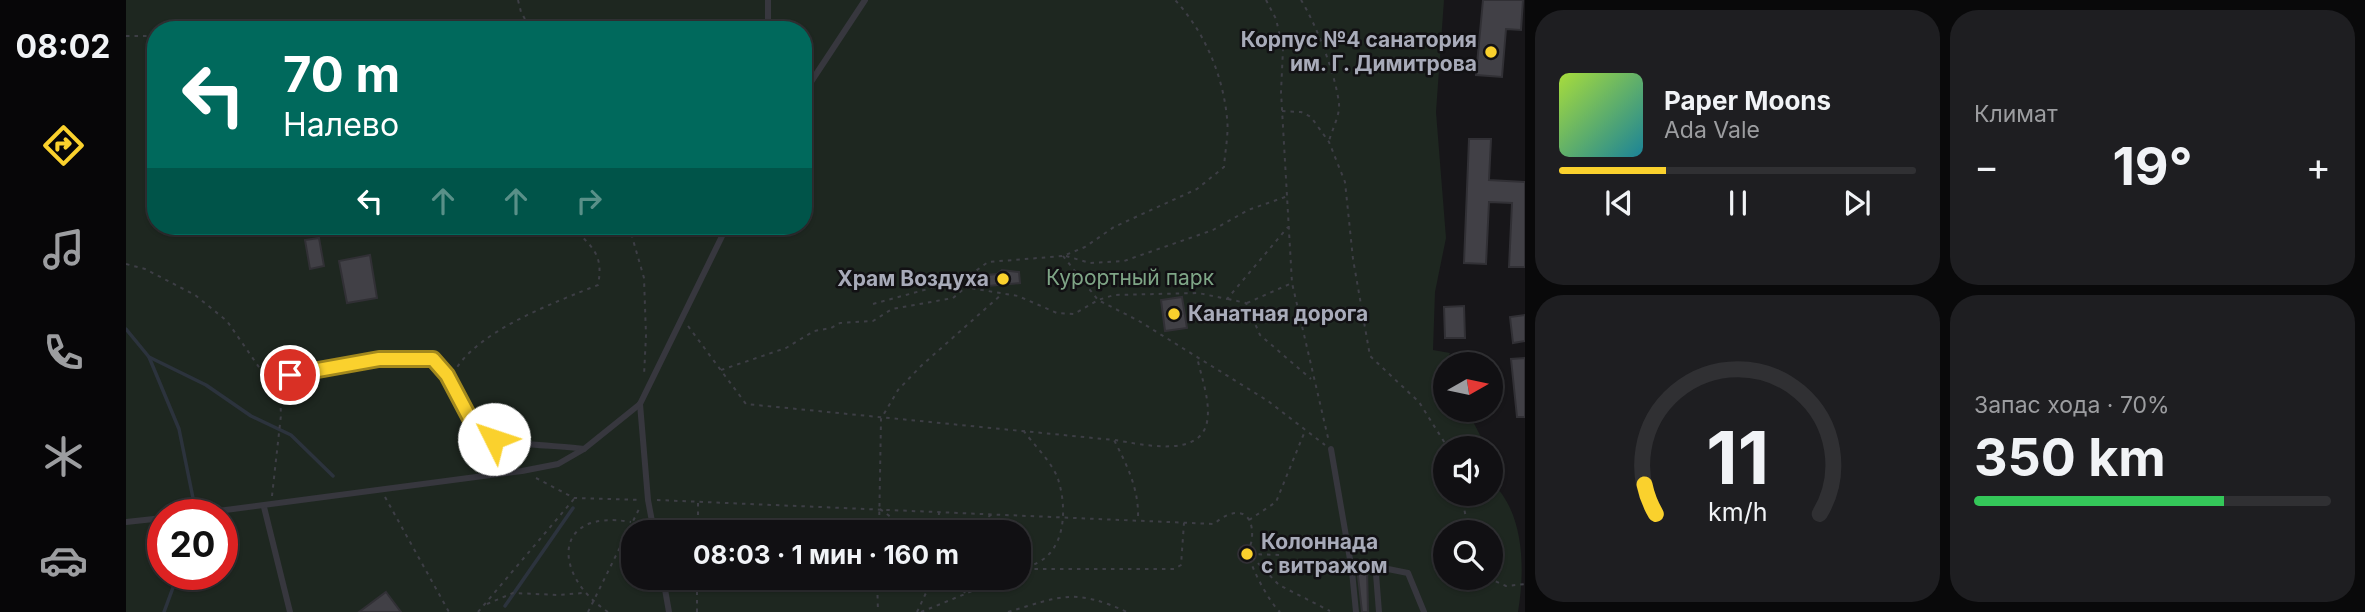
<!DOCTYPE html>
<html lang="ru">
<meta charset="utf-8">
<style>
body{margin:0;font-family:Inter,sans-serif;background:#1e1e21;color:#f1f3f6;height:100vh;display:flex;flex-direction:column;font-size:26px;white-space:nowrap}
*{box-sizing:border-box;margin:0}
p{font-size:23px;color:#9c9da0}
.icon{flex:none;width:38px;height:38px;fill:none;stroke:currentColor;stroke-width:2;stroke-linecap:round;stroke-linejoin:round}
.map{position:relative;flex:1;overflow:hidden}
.panel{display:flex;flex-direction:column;gap:10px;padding:10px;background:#09090a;width:840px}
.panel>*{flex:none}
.top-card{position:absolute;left:21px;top:21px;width:665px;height:214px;border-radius:28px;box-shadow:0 2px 5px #0004,0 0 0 2px #303033;background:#00695c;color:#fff;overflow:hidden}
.needle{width:46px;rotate:81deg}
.controls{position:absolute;left:1307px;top:352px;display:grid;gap:14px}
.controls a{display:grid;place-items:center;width:70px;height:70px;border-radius:50%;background:#111013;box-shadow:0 2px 5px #0004,0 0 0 2px #303033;font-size:35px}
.speed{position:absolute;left:21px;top:499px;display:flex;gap:14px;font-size:35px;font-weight:700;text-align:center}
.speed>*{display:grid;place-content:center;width:91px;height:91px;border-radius:50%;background:#111013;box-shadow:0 2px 5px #0004,0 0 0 2px #303033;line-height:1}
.speed .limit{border:10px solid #d22;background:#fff;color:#111}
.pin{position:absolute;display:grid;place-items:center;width:60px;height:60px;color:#fff;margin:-30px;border:4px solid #fff;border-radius:50%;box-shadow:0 2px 7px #0007}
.me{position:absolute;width:77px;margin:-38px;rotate:311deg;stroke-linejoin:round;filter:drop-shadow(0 0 5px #0008)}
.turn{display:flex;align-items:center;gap:24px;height:147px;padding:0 21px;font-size:32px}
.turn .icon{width:91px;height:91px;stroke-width:2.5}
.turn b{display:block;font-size:49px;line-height:60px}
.lanes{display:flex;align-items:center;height:66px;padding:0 21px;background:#0003;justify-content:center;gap:35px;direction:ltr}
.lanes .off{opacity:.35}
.big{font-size:52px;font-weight:700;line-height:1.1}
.panel .card{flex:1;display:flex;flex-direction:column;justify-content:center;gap:10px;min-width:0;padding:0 24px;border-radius:28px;background:#1e1e21}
.panel .dial{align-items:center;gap:0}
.dial svg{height:182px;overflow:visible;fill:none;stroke:#303033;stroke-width:7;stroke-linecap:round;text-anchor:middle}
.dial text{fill:#f1f3f6;stroke:none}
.song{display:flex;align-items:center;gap:21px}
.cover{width:84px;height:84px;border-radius:10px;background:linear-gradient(135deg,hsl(80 70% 55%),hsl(190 70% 35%))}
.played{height:7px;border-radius:4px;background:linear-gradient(90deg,#fad12d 30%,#303033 30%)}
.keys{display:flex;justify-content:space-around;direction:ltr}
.heat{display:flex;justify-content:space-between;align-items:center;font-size:38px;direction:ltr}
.charge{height:10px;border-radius:5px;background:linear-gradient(90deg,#34c759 70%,#303033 0)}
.panel .tiles{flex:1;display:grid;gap:10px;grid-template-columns:repeat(2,1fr)}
.trip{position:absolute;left:495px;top:520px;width:410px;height:70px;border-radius:28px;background:#111013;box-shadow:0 2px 5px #0004,0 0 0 2px #303033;font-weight:700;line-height:70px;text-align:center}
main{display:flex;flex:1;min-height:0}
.tabs{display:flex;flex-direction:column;width:126px;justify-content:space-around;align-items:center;background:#070608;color:#9c9da0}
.tabs .icon{width:49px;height:49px}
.tabs .on{color:#fad12d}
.tabs b{font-size:32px;color:#f1f3f6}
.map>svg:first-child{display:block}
.green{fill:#1e2720;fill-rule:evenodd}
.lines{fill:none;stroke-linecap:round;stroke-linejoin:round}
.stream{stroke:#2c333d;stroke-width:3.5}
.building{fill:#414046;stroke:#313035;stroke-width:2}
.path{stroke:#3d3e45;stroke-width:2;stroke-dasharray:3.5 5;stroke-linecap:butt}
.service{stroke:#37373e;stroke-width:6}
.route-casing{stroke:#a2881d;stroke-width:18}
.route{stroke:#fad12d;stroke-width:12}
.poi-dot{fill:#fad12d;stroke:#121114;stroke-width:2.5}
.labels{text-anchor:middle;stroke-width:5;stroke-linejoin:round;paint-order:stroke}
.poi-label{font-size:21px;font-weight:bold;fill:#a8abb9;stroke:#121114;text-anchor:end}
.park-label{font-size:21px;fill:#7ea586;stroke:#121114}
</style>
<main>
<nav class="tabs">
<b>08:02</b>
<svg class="icon on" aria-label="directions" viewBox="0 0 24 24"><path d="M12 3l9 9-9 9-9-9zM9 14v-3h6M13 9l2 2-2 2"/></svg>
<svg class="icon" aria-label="music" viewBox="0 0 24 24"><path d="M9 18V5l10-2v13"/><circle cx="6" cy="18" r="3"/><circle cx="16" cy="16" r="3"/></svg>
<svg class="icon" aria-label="phone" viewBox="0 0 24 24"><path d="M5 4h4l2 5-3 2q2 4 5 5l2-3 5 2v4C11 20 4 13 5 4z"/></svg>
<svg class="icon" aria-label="climate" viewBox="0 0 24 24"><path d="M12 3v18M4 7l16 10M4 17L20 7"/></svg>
<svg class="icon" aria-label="car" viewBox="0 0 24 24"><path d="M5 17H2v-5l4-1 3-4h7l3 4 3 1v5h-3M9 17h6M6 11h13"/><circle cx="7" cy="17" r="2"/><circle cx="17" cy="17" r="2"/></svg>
</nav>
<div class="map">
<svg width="1399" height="612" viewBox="0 0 1399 612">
<rect width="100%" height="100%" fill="#171619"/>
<!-- green -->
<path class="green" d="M0 0H1318L1310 112 1320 238 1309 292 1307 350 1324 353 1320 364V410H1341L1355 437V448H1320V494H1365V482C1399 512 1399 571 1392 612H0ZM30 30H677V226H30ZM37 514H96V574H37ZM508 532H892V578H508ZM1320 532H1365V578H1320Z"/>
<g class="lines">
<!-- stream -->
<g class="stream">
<path d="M0 329 23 357 53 429 68 503"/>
<path d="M23 357 80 385 125 416 165 435 207 476"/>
<path d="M379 606 447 508"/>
<path d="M38 612 52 574"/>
</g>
</g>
<!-- building -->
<g class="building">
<path d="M1357 0H1397L1395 30 1380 29 1376 77 1350 75Z"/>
<path d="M1343 139H1365L1363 180 1399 182V267H1383L1386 203 1363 202 1360 264 1338 263Z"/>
<path d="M193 238 198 266 184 269 179 240Z"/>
<path d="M244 255 251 298 221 303 213 261Z"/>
<path d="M876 270 893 272 894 283 862 286 861 275 871 274Z"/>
<path d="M1056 297 1061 328 1039 331 1035 300Z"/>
<path d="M1338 306 1339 338H1319L1318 307Z"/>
<path d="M1399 315V341L1387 343 1384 317Z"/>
<path d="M1399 358V417H1391L1385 359Z"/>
<circle cx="1121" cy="554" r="9"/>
<path d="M1231 567H1241L1242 612H1236Z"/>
<path d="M260 592 275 612H233Z"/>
</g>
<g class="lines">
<!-- path -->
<g class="path">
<path d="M392 0 395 12 405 30"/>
<path d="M1140 0 1150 19 1157 49 1155 92 1166 283 1203 442"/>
<path d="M1175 0C1190 24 1210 75 1213 104 1214 115 1206 130 1203 141"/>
<path d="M0 36H30"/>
<path d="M1156 111 1175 112 1185 117 1203 142 1219 182 1227 259 1244 356 1293 402 1322 448"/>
<path d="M503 226 518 278 520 335 518 376"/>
<path d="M937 256 972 300 1013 321 1142 401 1199 445"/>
<path d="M940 256 964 263 998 261 1087 230 1122 210 1162 196"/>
<path d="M0 264 19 269 69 295 101 321 137 373"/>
<path d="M820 284 840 278 862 262 937 256 959 247 988 227 1071 189 1098 167C1099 151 1103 133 1101 118 1097 75 1078 31 1049 0"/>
<path d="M1102 299 1120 303 1134 335 1185 379"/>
<path d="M1121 303 1166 283"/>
<path d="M747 304 820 284 892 296 931 313 948 314 972 300 988 295 1072 293 1101 299 1162 227"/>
<path d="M562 326 620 404 988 440C1001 465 1013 489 1012 518"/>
<path d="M595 370 660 348 688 331 705 328 714 323 747 321 766 309 827 298 840 287"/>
<path d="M327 374C349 331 430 302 472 285 478 254 466 247 445 226"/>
<path d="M989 440C1014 444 1074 459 1081 422 1085 402 1075 376 1071 357"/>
<path d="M410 478 448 498 515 500"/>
<path d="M1335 494 1343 532"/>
<path d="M146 496 155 415 154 394 147 386"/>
<path d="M259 497 323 612"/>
<path d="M531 500 1088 524C1107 507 1128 508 1126 538 1126 543 1122 549 1123 554 1124 567 1144 603 1154 612"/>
<path d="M754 509 785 532"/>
<path d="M1123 520 1150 502 1179 431"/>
<path d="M572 532V502"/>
<path d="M753 532 755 419 772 390 795 366 876 294"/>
<path d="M812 532 813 512"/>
<path d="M842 532 866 514"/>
<path d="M1124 554 1154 555"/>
<path d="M1126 557 1153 585 1204 611"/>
<path d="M892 568C901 569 905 566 913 562 940 547 941 507 932 479 926 462 908 445 897 430"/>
<path d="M892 572 900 569H1048L1055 565 1058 523"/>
<path d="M751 578 752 612"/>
<path d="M828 578 839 593"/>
<path d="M1362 578 1380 586 1399 584"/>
<path d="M361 604 387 593 433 595 457 593"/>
<path d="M352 612 448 499"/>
<path d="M462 612 514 507"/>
<path d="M482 612C426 575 426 508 505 522"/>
<path d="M571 612V578"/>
<path d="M791 612 807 578"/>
<path d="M795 612 878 578"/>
<path d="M882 612C936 596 948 588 1001 612"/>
</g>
<!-- service -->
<g class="service">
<path d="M642 0V30"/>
<path d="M677 94 739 0"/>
<path d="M142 379 253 359H307C325 379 332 403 347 425 362 448 432 444 458 449"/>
<path d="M514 404 522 500 528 532"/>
<path d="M1205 449 1226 571 1230 612"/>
<path d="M138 507 164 612"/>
<path d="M69 514 396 471 432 464 458 449 514 404 601 226"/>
<path d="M0 522 37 518"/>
<path d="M537 578 543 612"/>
<path d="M1253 612 1250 574 1262 569 1282 573 1298 612"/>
</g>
</g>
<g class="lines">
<defs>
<path id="route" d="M164 375 253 359H307L321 375 349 428 368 439"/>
</defs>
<!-- route casing -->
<use href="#route" class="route-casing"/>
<!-- route -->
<use href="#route" class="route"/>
</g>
<!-- markers -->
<g class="poi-dot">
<circle cx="1365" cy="52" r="7"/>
<circle cx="877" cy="279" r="7"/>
<circle cx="1048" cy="314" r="7"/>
<circle cx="1121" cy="554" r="7"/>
</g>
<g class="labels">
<!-- poi labels -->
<g class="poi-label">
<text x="1351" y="47">Корпус №4 санатория<tspan x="1351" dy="24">им. Г. Димитрова</tspan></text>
<text x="863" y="286">Храм Воздуха</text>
<text x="1062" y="321" text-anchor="start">Канатная дорога</text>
<text x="1135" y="549" text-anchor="start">Колоннада<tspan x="1135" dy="24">с витражом</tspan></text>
</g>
<!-- park labels -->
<g class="park-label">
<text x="1004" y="285">Курортный парк</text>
</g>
</g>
</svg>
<div class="controls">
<a><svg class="needle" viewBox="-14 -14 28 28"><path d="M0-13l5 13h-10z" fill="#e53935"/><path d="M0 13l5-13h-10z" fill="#9c9da0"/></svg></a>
<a><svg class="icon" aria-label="sound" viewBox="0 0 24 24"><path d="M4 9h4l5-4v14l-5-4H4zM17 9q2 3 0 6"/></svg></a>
<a><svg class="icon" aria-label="search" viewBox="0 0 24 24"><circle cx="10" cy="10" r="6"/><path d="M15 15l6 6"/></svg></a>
</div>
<div class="speed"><div class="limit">20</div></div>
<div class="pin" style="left:164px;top:375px;background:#d93025"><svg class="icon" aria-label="arrive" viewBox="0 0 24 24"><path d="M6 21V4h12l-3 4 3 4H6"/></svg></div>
<svg class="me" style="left:368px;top:439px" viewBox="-20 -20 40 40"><circle r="19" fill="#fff"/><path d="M0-13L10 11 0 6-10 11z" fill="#fad12d"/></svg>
<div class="trip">08:03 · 1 мин · 160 m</div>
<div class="top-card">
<div class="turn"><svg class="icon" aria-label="left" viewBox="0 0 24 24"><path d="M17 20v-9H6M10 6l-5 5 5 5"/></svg><div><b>70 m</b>Налево</div></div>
<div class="lanes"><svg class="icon" aria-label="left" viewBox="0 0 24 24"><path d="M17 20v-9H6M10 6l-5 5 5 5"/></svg><svg class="icon off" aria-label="ahead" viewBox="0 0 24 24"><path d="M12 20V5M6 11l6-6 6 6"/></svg><svg class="icon off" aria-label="ahead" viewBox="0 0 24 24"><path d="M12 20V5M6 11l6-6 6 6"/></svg><svg class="icon off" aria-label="right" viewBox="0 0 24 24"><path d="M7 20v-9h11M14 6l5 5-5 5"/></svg></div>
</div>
</div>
<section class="panel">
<div class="tiles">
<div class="card">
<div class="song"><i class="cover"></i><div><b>Paper Moons</b><p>Ada Vale</p></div></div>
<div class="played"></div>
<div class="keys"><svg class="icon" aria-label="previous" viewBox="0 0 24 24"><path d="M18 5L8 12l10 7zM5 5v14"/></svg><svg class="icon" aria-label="pause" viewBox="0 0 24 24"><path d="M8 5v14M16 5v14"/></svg><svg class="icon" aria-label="next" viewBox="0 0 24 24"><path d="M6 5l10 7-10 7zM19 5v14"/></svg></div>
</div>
<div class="card"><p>Климат</p>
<div class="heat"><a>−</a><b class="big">19°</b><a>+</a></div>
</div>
<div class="card dial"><svg viewBox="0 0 100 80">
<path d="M14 69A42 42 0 1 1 86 69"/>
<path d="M14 69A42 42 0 0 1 9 56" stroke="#fad12d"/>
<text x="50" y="56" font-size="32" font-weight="700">11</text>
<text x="50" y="72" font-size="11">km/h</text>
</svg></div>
<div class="card"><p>Запас хода · 70%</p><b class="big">350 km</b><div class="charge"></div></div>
</div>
</section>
</main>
